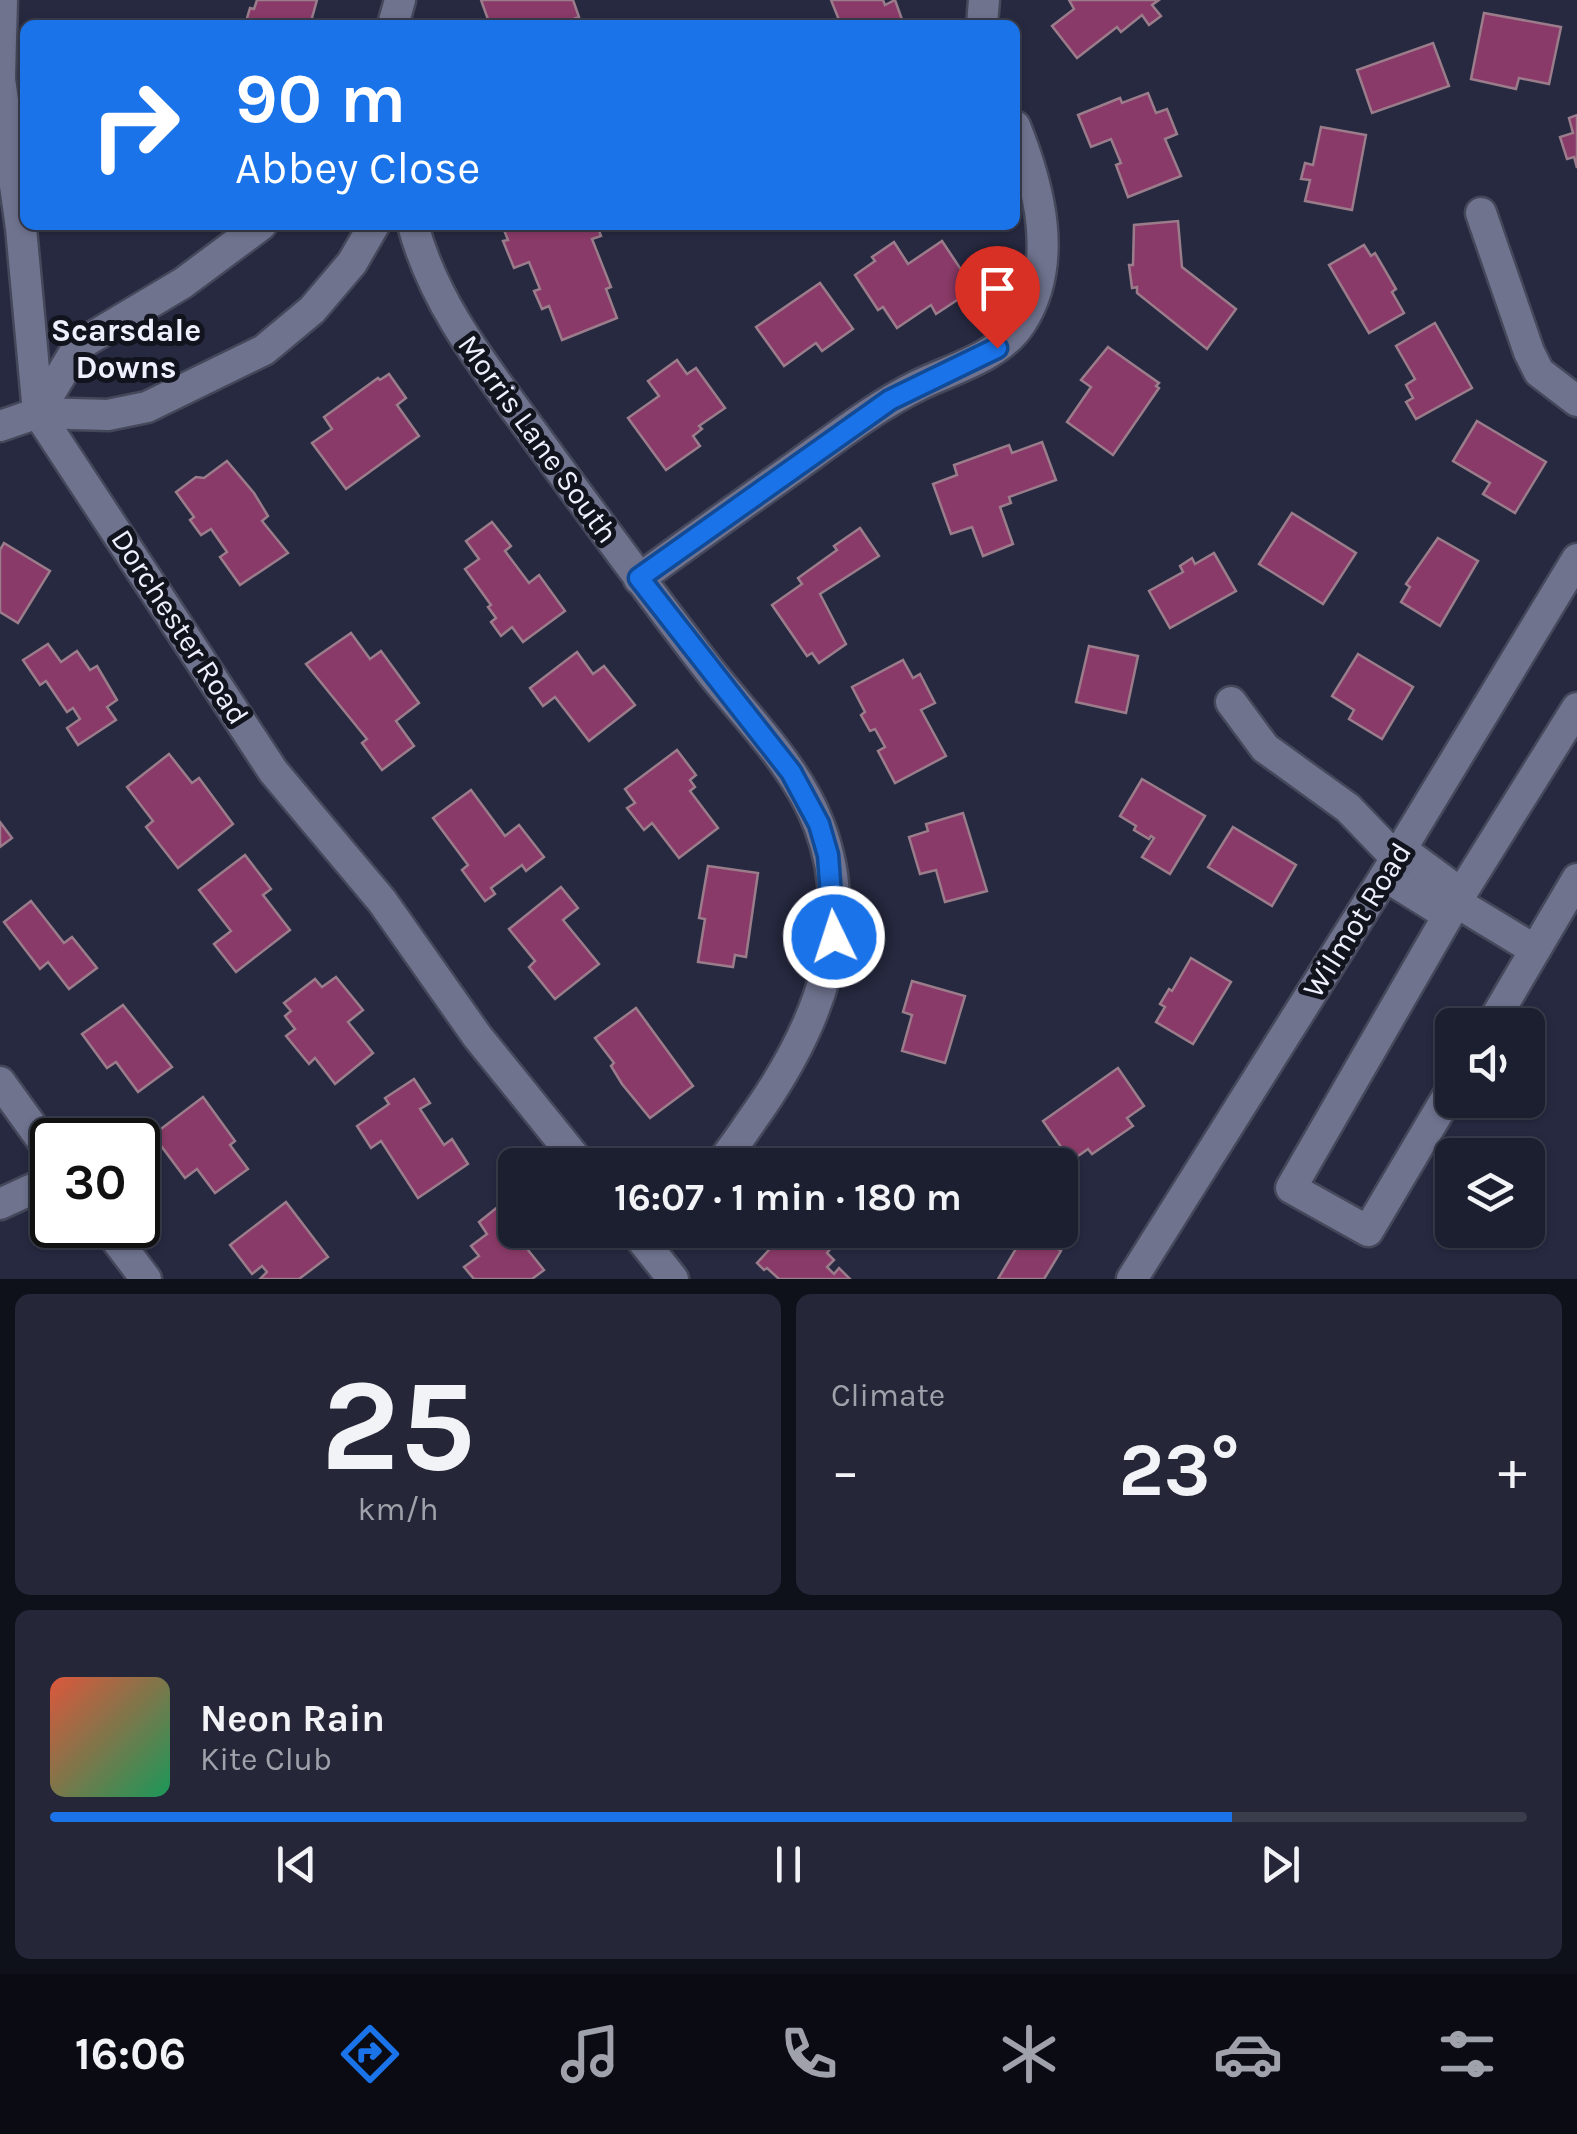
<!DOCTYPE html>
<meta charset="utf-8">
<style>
body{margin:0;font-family:Karla,sans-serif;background:#252738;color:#f1f3f6;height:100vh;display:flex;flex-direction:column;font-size:38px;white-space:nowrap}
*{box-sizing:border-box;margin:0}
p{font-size:32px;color:#a0a2ab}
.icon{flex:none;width:55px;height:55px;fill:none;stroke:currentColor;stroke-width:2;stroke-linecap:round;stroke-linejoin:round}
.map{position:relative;height:1279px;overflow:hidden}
.panel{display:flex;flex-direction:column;gap:15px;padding:15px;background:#0f111a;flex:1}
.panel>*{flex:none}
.banner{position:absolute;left:20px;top:20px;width:1000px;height:210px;border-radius:15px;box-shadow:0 2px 8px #0004,0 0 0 2px #3a3d4c;background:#1a73e8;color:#fff;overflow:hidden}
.fabs{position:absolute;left:1435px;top:1008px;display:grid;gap:20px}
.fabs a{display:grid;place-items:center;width:110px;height:110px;border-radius:15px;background:#1c1f30;box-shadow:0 2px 8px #0004,0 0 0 2px #3a3d4c;font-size:50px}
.speed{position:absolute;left:30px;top:1118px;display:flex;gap:20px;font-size:50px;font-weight:700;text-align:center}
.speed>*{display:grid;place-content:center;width:130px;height:130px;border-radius:50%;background:#1c1f30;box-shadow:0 2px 8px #0004,0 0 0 2px #3a3d4c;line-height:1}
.speed .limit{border:5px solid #111;border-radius:15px;background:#fff;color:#111}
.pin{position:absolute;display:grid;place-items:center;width:85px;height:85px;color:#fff;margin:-102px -42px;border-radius:50% 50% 50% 0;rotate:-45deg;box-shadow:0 0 10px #0007}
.pin .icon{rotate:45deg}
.me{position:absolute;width:110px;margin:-55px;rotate:356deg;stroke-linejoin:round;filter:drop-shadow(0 0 8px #0008)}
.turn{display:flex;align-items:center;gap:35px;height:210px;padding:0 50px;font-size:45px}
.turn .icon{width:130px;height:130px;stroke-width:2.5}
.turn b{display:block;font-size:70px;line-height:85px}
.big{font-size:75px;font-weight:700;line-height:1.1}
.panel .tile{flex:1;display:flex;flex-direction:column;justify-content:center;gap:15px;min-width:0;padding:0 35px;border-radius:15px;background:#252738}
.panel .dial{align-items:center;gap:0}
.dial b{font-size:130px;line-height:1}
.song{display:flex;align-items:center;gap:30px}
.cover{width:120px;height:120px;border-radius:15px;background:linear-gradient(135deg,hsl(10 70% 55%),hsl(150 70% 35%))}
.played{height:10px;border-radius:5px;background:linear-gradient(90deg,#1a73e8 80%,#3a3d4c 80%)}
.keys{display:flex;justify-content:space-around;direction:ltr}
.heat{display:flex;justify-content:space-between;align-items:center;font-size:55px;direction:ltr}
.panel .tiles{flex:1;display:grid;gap:15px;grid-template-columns:1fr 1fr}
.tile:last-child{grid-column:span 2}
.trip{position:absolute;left:498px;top:1148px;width:580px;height:100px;border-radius:15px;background:#1c1f30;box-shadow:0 2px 8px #0004,0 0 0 2px #3a3d4c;font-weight:700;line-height:100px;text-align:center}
.tabs{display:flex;height:160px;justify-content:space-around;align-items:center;background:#0b0c13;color:#a0a2ab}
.tabs .icon{width:70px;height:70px}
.tabs .selected{color:#1a73e8}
.tabs b{font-size:45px;color:#f1f3f6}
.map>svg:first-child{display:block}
.building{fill:#8a3a68;stroke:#9a7c8b;stroke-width:2.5}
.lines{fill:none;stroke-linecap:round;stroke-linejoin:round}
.minor-casing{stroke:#45475a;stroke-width:35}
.minor{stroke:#6f738e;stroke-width:30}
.route-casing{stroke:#114b97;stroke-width:25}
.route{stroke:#1a73e8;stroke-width:18}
.labels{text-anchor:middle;stroke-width:10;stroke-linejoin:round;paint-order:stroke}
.street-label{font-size:30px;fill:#eef0fd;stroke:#11131d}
.neighbourhood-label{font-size:32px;font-weight:bold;fill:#eef0fd;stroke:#11131d}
</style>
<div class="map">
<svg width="1577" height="1279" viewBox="0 0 1577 1279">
<rect width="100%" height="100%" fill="#262940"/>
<!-- building -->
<g class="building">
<path d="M257 0H317L310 25H245L250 8 254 9Z"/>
<path d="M481 0H573L579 17 558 25H538L537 22 528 25H490Z"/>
<path d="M831 0H883L885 5 895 0 904 25H841Z"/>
<path d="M1069 0H1159L1152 5 1161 16 1149 25 1142 15 1121 32 1117 27 1077 58 1052 26 1074 9Z"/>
<path d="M1484 13 1561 27 1549 84 1519 78 1516 89 1471 79Z"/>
<path d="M1433 43 1449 86 1372 113 1357 70Z"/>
<path d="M1148 93 1156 113 1167 109 1177 134 1165 139 1181 176 1128 197 1116 165 1121 163 1111 139 1091 147 1078 115 1120 98 1122 103Z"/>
<path d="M1577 115V168L1574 157 1567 159 1560 137 1573 133 1569 118Z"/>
<path d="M1321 127 1366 135 1352 210 1305 201 1310 180 1301 179 1305 163 1313 165Z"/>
<path d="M1178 221 1182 267 1236 309 1207 349 1137 293V287L1132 288 1129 265H1133L1134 225Z"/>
<path d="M502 225H597L601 236 592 239 611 287 606 289 617 318 562 340 549 306 542 309 534 291 540 289 529 262 514 268 503 241 508 240Z"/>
<path d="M942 241 974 289 936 314 931 305 897 328 883 307 878 310 855 275 875 261 872 257 894 242 908 264Z"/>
<path d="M1364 245 1371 256 1375 253 1396 289 1392 292 1404 313 1369 333 1329 265Z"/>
<path d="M820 283 853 329 822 351 816 343 784 366 756 327Z"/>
<path d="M1435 323 1472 388 1416 419 1406 402 1413 398 1406 385 1415 379 1396 346Z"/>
<path d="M1108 347 1159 383 1156 386 1159 388 1113 455 1067 422 1091 387 1081 380Z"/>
<path d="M677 360 687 374 696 368 725 408 699 426 702 429 693 436 700 446 666 470 628 418 659 396 648 381Z"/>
<path d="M389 374 406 398 397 405 419 436 346 489 312 443 332 429 324 417 378 378 380 380Z"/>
<path d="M1477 421 1546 462 1515 513 1483 494 1490 483 1453 461Z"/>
<path d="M1042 442 1056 480 1009 497 1011 503 1000 507 1013 544 983 556 972 527 951 534 933 484 957 475 954 465 1009 445 1012 453Z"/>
<path d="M227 461 254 493 268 516 262 521 288 553 240 585 220 557 227 552 211 529 201 535 190 520 194 517 176 492 196 477 204 478Z"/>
<path d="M1292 513 1356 553 1323 604 1259 564Z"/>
<path d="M492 522 511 546 505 551 529 583 539 575 565 611 523 642 512 627 501 636 491 622 496 618 488 607 491 605 465 569 479 559 466 541Z"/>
<path d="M860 528 879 556 820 594 846 644 819 663 812 653 807 656 772 605 802 584 798 578 837 550 834 546Z"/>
<path d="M1438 538 1478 561 1440 626 1401 602 1410 587 1406 584Z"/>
<path d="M4 543 50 571 18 623 0 612V550Z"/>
<path d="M1214 553 1236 591 1170 628 1149 591 1183 572 1180 566 1192 558 1195 564Z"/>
<path d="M351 633 370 659 381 651 419 703 396 721 414 746 382 770 362 743 367 739 306 664Z"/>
<path d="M48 644 61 662 77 651 90 670 97 666 117 700 107 707 116 720 78 745 67 728 80 719 73 708 67 712 46 681 40 685 23 660Z"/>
<path d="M1089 646 1138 656 1126 713 1076 702Z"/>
<path d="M577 652 593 674 604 666 635 705 589 741 555 697 543 706 530 688Z"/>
<path d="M1358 654 1413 687 1382 739 1349 719 1354 710 1332 696Z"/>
<path d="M903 660 913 678 920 674 935 703 921 710 946 756 895 783 878 751 885 747 875 729 870 731 861 715 865 712 852 687Z"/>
<path d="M677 750 696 775 690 780 695 787 690 791 718 828 679 858 652 823 644 830 627 808 635 803 625 789Z"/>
<path d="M169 754 192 783 199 778 233 824 178 868 146 827 153 821 127 787Z"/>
<path d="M1142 779 1205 816 1170 874 1142 857 1154 838 1151 836 1149 839 1134 830 1136 826 1120 816Z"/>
<path d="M471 790 505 836 519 825 544 857 526 871 522 865 491 888 495 894 485 901 462 870 468 865 433 818Z"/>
<path d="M963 813 987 891 945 902 936 870 920 874 909 837 928 831 926 824Z"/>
<path d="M0 822 12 838 0 847Z"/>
<path d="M1233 827 1296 865 1272 906 1208 867Z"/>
<path d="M245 855 271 889 263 895 290 930 236 972 214 944 231 931 199 890Z"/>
<path d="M708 866 758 873 746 957 735 955 733 967 698 962 705 919 699 918Z"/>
<path d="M561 887 578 908 563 920 599 964 555 999 529 967 535 961 509 929Z"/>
<path d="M31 901 64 943 72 937 97 968 69 989 48 962 40 969 4 922Z"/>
<path d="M1191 958 1231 982 1193 1044 1156 1022 1165 1007 1160 1004 1169 989 1172 991Z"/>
<path d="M336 977 363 1010 348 1022 373 1053 335 1084 315 1058 309 1064 286 1036 295 1029 285 1016 291 1011 284 1003 315 979 322 987Z"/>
<path d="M912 981 965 996 945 1063 902 1051 912 1015 903 1012Z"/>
<path d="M123 1005 172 1067 138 1092 116 1062 107 1068 82 1034Z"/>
<path d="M636 1008 693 1086 650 1118 622 1084 611 1066 614 1063 595 1038Z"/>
<path d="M1118 1068 1144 1106 1127 1118 1133 1126 1092 1154 1088 1149 1071 1161 1043 1121Z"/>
<path d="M414 1079 430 1103 420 1109 444 1145 452 1139 468 1164 418 1198 381 1141 371 1148 357 1126 389 1104 385 1098Z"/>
<path d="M203 1097 235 1141 230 1145 248 1169 215 1193 197 1169 185 1178 153 1135Z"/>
<path d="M505 1201 515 1214V1230H535L542 1239 528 1250 544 1270 532 1279H474L464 1267 479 1256 471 1246 487 1234 479 1222Z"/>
<path d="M286 1202 328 1257 299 1279H260L267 1272 262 1266 252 1274 230 1245Z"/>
<path d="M787 1230H812L831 1248 827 1253 834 1260 827 1267 834 1274 839 1268 850 1279H779L767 1268 764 1270 757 1263Z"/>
<path d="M1027 1230 1061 1251 1044 1279H998Z"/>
</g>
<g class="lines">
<defs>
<g id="minor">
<path d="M2 0 0 79 21 228 38 413 273 771 382 901 477 1036 581 1165"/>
<path d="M393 25 400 0"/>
<path d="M982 25 984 0"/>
<path d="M1481 213 1529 352 1539 372 1577 401"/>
<path d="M413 225C435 308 489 372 538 440 595 518 651 595 710 671 748 719 797 767 819 825 858 927 817 1026 759 1110 746 1128 734 1148 719 1165"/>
<path d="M38 413 79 345 183 283 261 225"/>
<path d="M0 426 38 413 108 415 147 407 264 350 312 310 352 263 374 225"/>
<path d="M639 579C692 540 746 502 799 464 838 436 876 406 919 385 954 368 999 357 1021 323 1060 263 1039 186 1015 126"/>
<path d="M1231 702 1265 748 1348 808 1396 858"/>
<path d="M1401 849 1451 886 1456 902 1535 950"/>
<path d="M1385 876 1438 909 1456 902"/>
<path d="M1491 1025 1577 879"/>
<path d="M0 1082 52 1154"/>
<path d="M1452 1089 1368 1231 1291 1188 1456 902 1577 708"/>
<path d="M0 1204 52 1180"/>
<path d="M105 1225 146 1279"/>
<path d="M634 1230 673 1279"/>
<path d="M1132 1279 1385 876 1577 559"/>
</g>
</defs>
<!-- minor casing -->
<use href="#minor" class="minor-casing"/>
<!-- minor -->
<use href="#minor" class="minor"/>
</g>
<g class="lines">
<defs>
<path id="route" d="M834 937 828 855 819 824 791 772 639 578 890 400 997 348"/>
</defs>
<!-- route casing -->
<use href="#route" class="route-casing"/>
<!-- route -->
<use href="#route" class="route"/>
</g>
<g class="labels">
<!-- street labels -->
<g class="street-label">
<text transform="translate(538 439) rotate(54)" y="10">Morris Lane South</text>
<text transform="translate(180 627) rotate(57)" y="10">Dorchester Road</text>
<text transform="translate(1357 920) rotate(-58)" y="10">Wilmot Road</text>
</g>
<!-- neighbourhood labels -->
<g class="neighbourhood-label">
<text x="126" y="341">Scarsdale<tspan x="126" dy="37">Downs</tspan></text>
</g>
</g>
</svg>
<div class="fabs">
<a><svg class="icon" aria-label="sound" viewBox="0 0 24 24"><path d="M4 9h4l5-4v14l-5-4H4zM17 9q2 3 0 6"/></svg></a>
<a><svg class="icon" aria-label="layers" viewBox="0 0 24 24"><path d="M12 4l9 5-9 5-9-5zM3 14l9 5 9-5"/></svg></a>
</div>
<div class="speed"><div class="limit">30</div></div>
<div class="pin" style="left:997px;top:348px;background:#d93025"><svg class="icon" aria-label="arrive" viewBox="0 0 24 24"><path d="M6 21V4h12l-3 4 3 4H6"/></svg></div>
<svg class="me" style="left:834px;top:937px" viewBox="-20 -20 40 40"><circle r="17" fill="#1a73e8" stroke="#fff" stroke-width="3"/><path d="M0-11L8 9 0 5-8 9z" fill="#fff"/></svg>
<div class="trip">16:07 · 1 min · 180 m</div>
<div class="banner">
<div class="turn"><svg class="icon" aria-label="right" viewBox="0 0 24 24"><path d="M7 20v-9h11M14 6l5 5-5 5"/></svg><div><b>90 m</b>Abbey Close</div></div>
</div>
</div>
<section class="panel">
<div class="tiles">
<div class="tile dial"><b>25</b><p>km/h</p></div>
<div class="tile"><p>Climate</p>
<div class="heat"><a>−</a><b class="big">23°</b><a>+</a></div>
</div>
<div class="tile">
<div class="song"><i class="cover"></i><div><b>Neon Rain</b><p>Kite Club</p></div></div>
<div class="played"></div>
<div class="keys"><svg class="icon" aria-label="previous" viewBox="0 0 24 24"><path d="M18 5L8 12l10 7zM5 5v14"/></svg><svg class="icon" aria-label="pause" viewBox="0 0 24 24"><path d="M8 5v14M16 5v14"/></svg><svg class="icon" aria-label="next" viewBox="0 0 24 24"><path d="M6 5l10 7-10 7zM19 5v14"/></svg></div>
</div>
</div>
</section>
<nav class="tabs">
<b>16:06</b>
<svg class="icon selected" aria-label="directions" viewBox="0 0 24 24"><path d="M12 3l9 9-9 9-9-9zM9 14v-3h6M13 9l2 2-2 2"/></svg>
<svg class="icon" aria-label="music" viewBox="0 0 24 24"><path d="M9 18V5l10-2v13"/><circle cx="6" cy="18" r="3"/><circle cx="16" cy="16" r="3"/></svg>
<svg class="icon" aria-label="phone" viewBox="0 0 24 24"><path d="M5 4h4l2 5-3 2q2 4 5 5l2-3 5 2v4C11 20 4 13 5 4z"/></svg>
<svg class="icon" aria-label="climate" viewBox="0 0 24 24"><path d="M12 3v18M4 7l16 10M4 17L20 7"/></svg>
<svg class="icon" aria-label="car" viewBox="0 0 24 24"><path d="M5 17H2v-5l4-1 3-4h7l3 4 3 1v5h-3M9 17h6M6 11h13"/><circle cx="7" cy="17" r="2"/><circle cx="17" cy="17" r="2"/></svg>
<svg class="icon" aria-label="filters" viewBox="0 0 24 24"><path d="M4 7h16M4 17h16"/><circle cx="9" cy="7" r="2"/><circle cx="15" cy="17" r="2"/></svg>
</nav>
